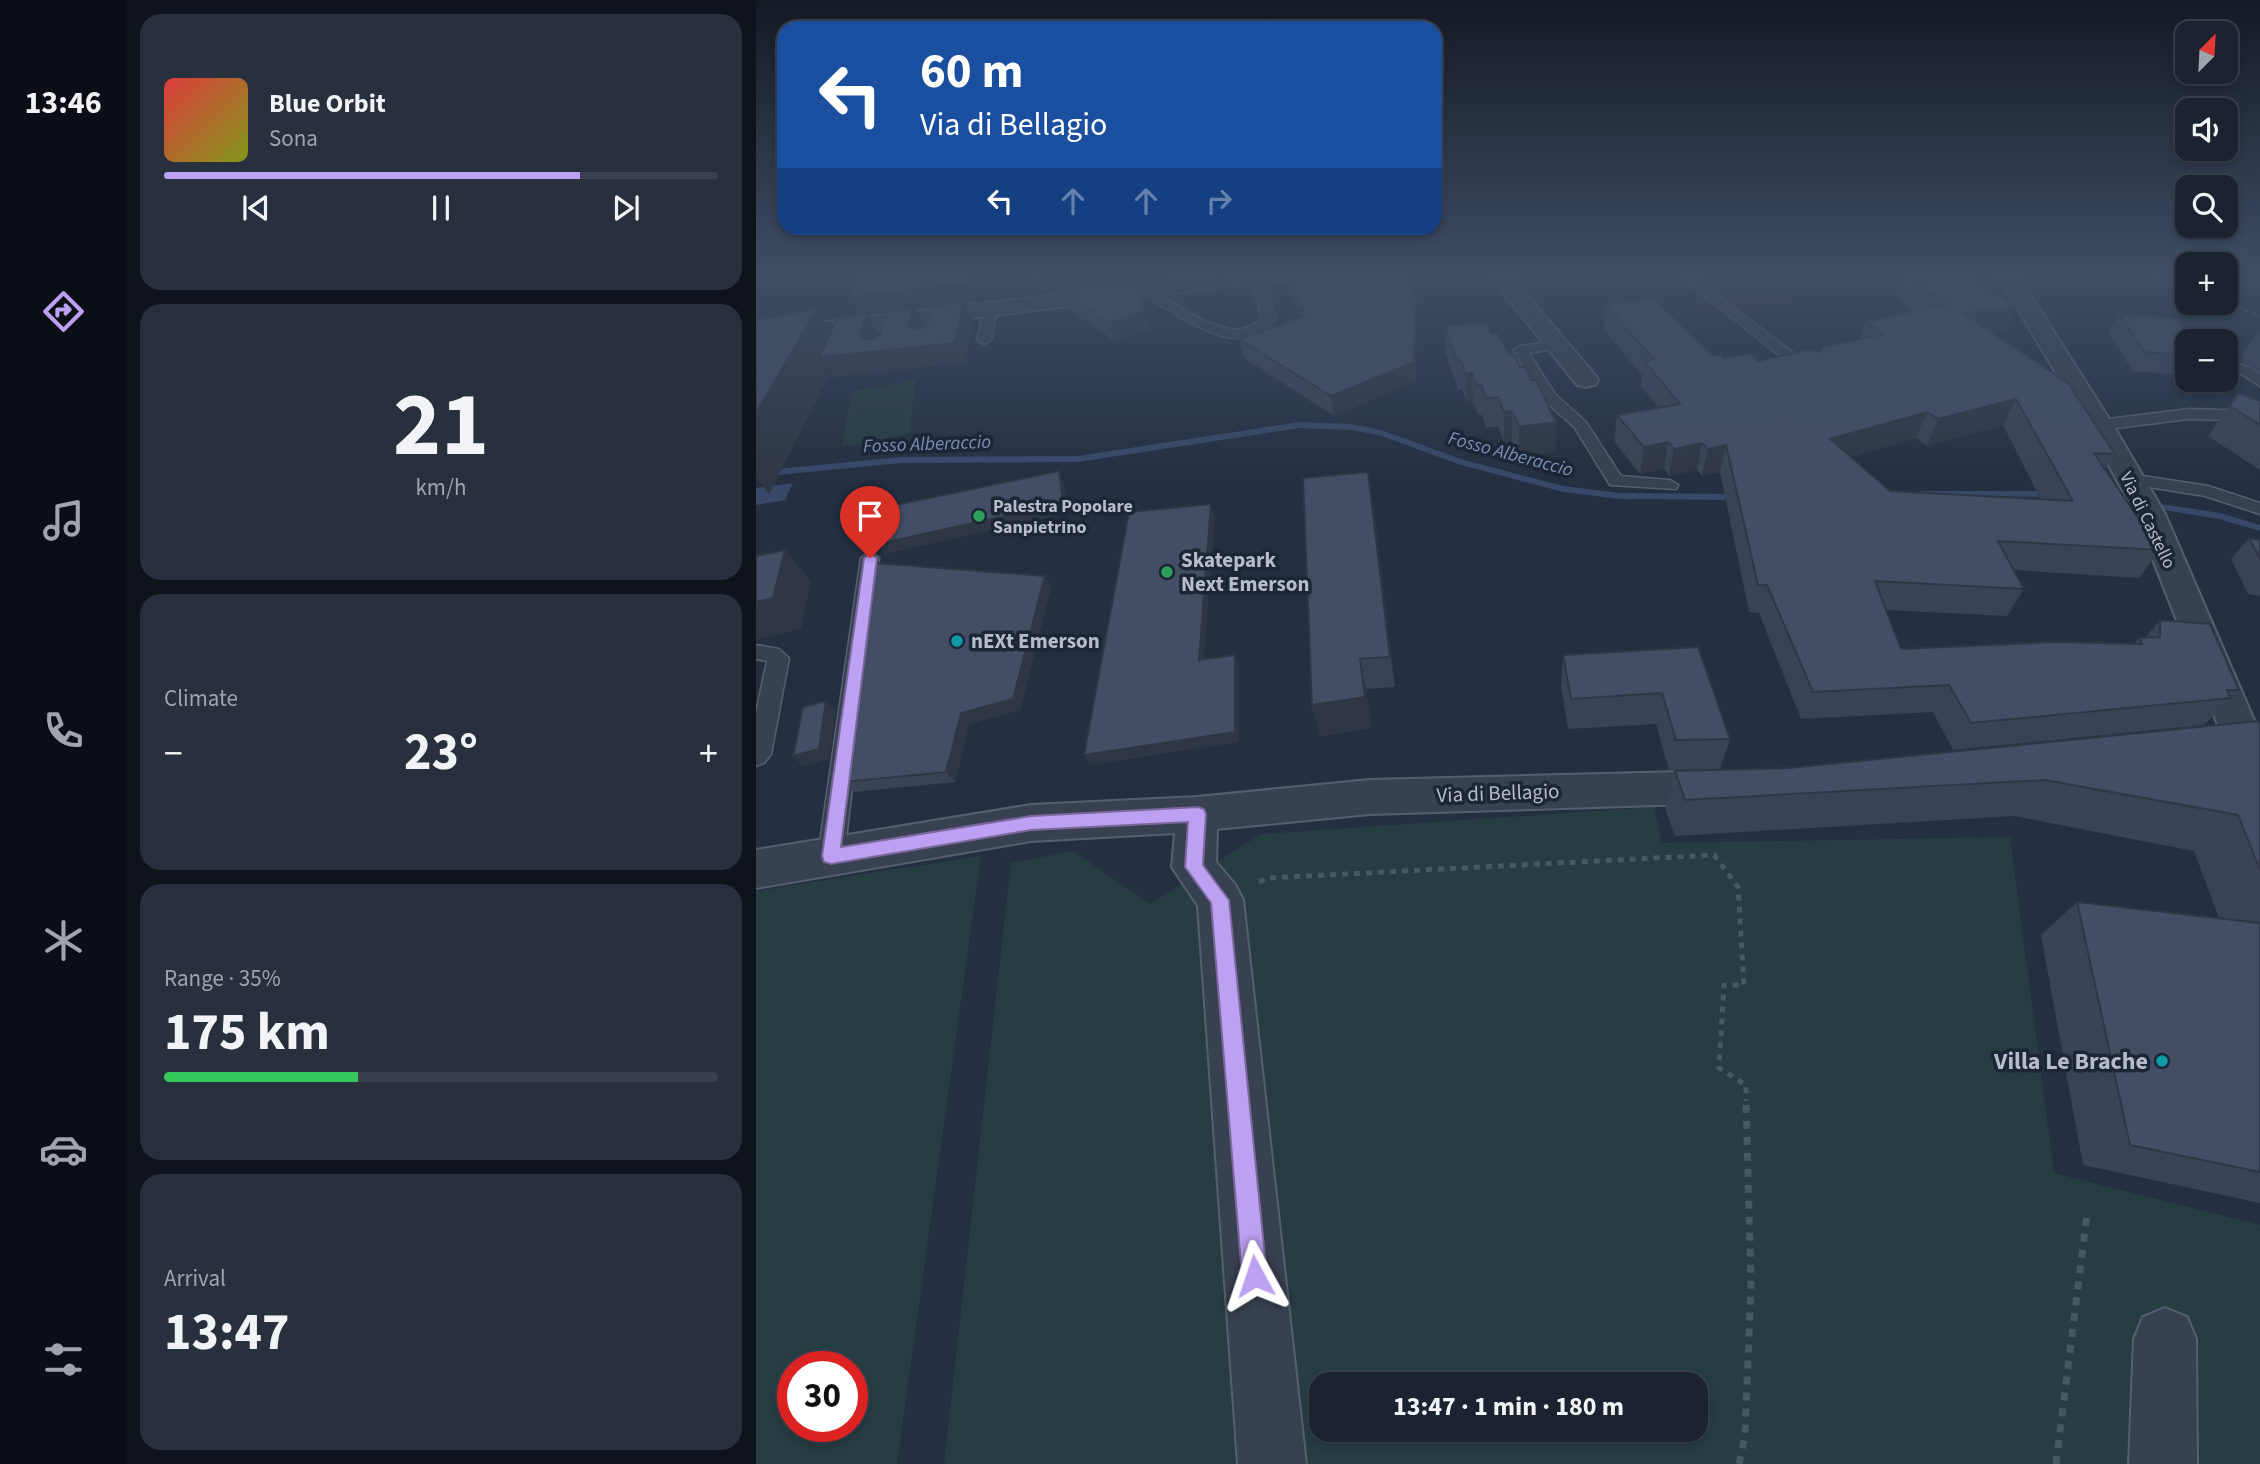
<!DOCTYPE html>
<meta charset="utf-8">
<style>
body{margin:0;font-family:"Source Sans 3",sans-serif;background:#282f3d;color:#f1f3f6;height:100vh;display:flex;flex-direction:column;font-size:26px;white-space:nowrap}
*{box-sizing:border-box;margin:0}
p{font-size:23px;color:#a0a4ab}
.icon{flex:none;width:38px;height:38px;fill:none;stroke:currentColor;stroke-width:2;stroke-linecap:round;stroke-linejoin:round}
.map{position:relative;flex:1;overflow:hidden}
.panel{display:flex;flex-direction:column;gap:14px;padding:14px;background:#0f131b;width:630px}
.panel>*{flex:none}
.guide{position:absolute;left:21px;top:21px;width:665px;height:214px;border-radius:21px;box-shadow:0 4px 10px #0003,0 0 0 2px #39404d;background:#1a4fa0;color:#fff;overflow:hidden}
.needle{width:46px;rotate:24deg}
.controls{position:absolute;left:1419px;top:21px;display:grid;gap:14px}
.controls a{display:grid;place-items:center;width:63px;height:63px;border-radius:14px;background:#1b2331;box-shadow:0 4px 10px #0003,0 0 0 2px #39404d;font-size:35px}
.speed{position:absolute;left:21px;top:1351px;display:flex;gap:14px;font-size:35px;font-weight:700;text-align:center}
.speed>*{display:grid;place-content:center;width:91px;height:91px;border-radius:50%;background:#1b2331;box-shadow:0 4px 10px #0003,0 0 0 2px #39404d;line-height:1}
.speed .limit{border:10px solid #d22;background:#fff;color:#111}
.pin{position:absolute;display:grid;place-items:center;width:60px;height:60px;color:#fff;margin:-72px -30px;border-radius:50% 50% 50% 0;rotate:-45deg;box-shadow:0 0 7px #0007}
.pin .icon{rotate:45deg}
.me{position:absolute;width:77px;margin:-38px;rotate:355deg;stroke-linejoin:round;filter:drop-shadow(0 0 5px #0008)}
.turn{display:flex;align-items:center;gap:24px;height:147px;padding:0 28px;font-size:32px}
.turn .icon{width:91px;height:91px;stroke-width:2.5}
.turn b{display:block;font-size:49px;line-height:60px}
.lanes{display:flex;align-items:center;height:66px;padding:0 28px;background:#0003;justify-content:center;gap:35px;direction:ltr}
.lanes .off{opacity:.35}
.big{font-size:52px;font-weight:700;line-height:1.1}
.panel .widget{flex:1;display:flex;flex-direction:column;justify-content:center;gap:10px;min-width:0;padding:0 24px;border-radius:21px;background:#282f3d}
.panel .dial{align-items:center;gap:0}
.dial b{font-size:91px;line-height:1}
.song{display:flex;align-items:center;gap:21px}
.cover{width:84px;height:84px;border-radius:10px;background:linear-gradient(135deg,hsl(0 70% 55%),hsl(70 70% 35%))}
.played{height:7px;border-radius:4px;background:linear-gradient(90deg,#bca0f2 75%,#39404d 75%)}
.keys{display:flex;justify-content:space-around;direction:ltr}
.heat{display:flex;justify-content:space-between;align-items:center;font-size:38px;direction:ltr}
.charge{height:10px;border-radius:5px;background:linear-gradient(90deg,#34c759 35%,#39404d 0)}
.trip{position:absolute;left:553px;top:1372px;width:399px;height:70px;border-radius:21px;background:#1b2331;box-shadow:0 4px 10px #0003,0 0 0 2px #39404d;font-weight:700;line-height:70px;text-align:center}
main{display:flex;flex:1;min-height:0}
.menu{display:flex;flex-direction:column;width:126px;justify-content:space-around;align-items:center;background:#0b0e14;color:#a0a4ab}
.menu .icon{width:49px;height:49px}
.menu .on{color:#bca0f2}
.menu b{font-size:32px;color:#f1f3f6}
.map>svg:first-child{display:block}
.medical{fill:#343142}
.green{fill:#263d42;fill-rule:evenodd}
.water{fill:#374869}
.lines{fill:none;stroke-linecap:round;stroke-linejoin:round}
.stream{fill:#374869;fill-rule:evenodd}
.service-casing{stroke:#565f6e;stroke-width:3}
.minor-casing{stroke:#565f6e;stroke-width:4}
.path-far2{stroke:#445a5f;stroke-width:2.5;stroke-dasharray:3.5 3.5;stroke-linecap:butt}
.path-far1{stroke:#445a5f;stroke-width:5;stroke-dasharray:6 6;stroke-linecap:butt}
.path{stroke:#445a5f;stroke-width:7;stroke-dasharray:8 8;stroke-linecap:butt}
.service{fill:#384151;fill-rule:evenodd}
.minor{fill:#384151;fill-rule:evenodd}
.wall{fill:#3a4356;fill-rule:evenodd}
.shaded-wall{fill:#2f3746;fill-rule:evenodd}
.building{fill:#434e64;stroke:#2f3746;stroke-width:2;fill-rule:evenodd}
.route{fill:#bca0f2;stroke:#7a689d;stroke-width:2}
.leisure-dot{fill:#2e9e5b;stroke:#1d2636;stroke-width:2.5}
.culture-dot{fill:#0f9aa8;stroke:#1d2636;stroke-width:2.5}
.labels{text-anchor:middle;stroke-width:7;stroke-linejoin:round;paint-order:stroke}
.far-poi-label{font-size:18px;font-weight:bold;fill:#b5bccb;stroke:#1d2636;text-anchor:start}
.far-street-label{font-size:18px;fill:#b5bccb;stroke:#1d2636}
.far-water-label{font-size:19px;font-style:italic;fill:#7b8fb4;stroke:#1d2636}
.poi-label{font-size:21px;font-weight:bold;fill:#b5bccb;stroke:#1d2636;text-anchor:start}
.street-label{font-size:21px;fill:#b5bccb;stroke:#1d2636}
.near-poi-label{font-size:24px;font-weight:bold;fill:#b5bccb;stroke:#1d2636;text-anchor:end}
</style>
<main>
<nav class="menu">
<b>13:46</b>
<svg class="icon on" aria-label="directions" viewBox="0 0 24 24"><path d="M12 3l9 9-9 9-9-9zM9 14v-3h6M13 9l2 2-2 2"/></svg>
<svg class="icon" aria-label="music" viewBox="0 0 24 24"><path d="M9 18V5l10-2v13"/><circle cx="6" cy="18" r="3"/><circle cx="16" cy="16" r="3"/></svg>
<svg class="icon" aria-label="phone" viewBox="0 0 24 24"><path d="M5 4h4l2 5-3 2q2 4 5 5l2-3 5 2v4C11 20 4 13 5 4z"/></svg>
<svg class="icon" aria-label="climate" viewBox="0 0 24 24"><path d="M12 3v18M4 7l16 10M4 17L20 7"/></svg>
<svg class="icon" aria-label="car" viewBox="0 0 24 24"><path d="M5 17H2v-5l4-1 3-4h7l3 4 3 1v5h-3M9 17h6M6 11h13"/><circle cx="7" cy="17" r="2"/><circle cx="17" cy="17" r="2"/></svg>
<svg class="icon" aria-label="filters" viewBox="0 0 24 24"><path d="M4 7h16M4 17h16"/><circle cx="9" cy="7" r="2"/><circle cx="15" cy="17" r="2"/></svg>
</nav>
<section class="panel">
<div class="widget">
<div class="song"><i class="cover"></i><div><b>Blue Orbit</b><p>Sona</p></div></div>
<div class="played"></div>
<div class="keys"><svg class="icon" aria-label="previous" viewBox="0 0 24 24"><path d="M18 5L8 12l10 7zM5 5v14"/></svg><svg class="icon" aria-label="pause" viewBox="0 0 24 24"><path d="M8 5v14M16 5v14"/></svg><svg class="icon" aria-label="next" viewBox="0 0 24 24"><path d="M6 5l10 7-10 7zM19 5v14"/></svg></div>
</div>
<div class="widget dial"><b>21</b><p>km/h</p></div>
<div class="widget"><p>Climate</p>
<div class="heat"><a>−</a><b class="big">23°</b><a>+</a></div>
</div>
<div class="widget"><p>Range · 35%</p><b class="big">175 km</b><div class="charge"></div></div>
<div class="widget"><p>Arrival</p><b class="big">13:47</b></div>
</section>
<div class="map">
<svg width="1504" height="1464" viewBox="0 0 1504 1464">
<rect width="100%" height="100%" fill="#242f41"/>
<!-- medical -->
<path class="medical" d="M912 274H1228L1239 279 957 312Z"/>
<!-- green -->
<g class="green">
<path d="M1071 274H1228L1239 279 1091 296Z"/>
<path d="M159 380 154 434 86 447 96 391Z"/>
<path d="M898 807 906 843 1254 837 1298 1173 1504 1225V1464H188L255 863 317 851 394 904 505 834ZM565 1384H940V1430H565Z"/>
<path d="M225 856 141 1464H0V891ZM37 1367H96V1426H37Z"/>
</g>
<!-- water -->
<path class="water" d="M37 483 29 500 0 505V488Z"/>
<g class="lines">
<!-- stream -->
<g class="stream">
<path d="M543 422 595 424 625 430 708 460 807 486 864 493 986 494 991 497 986 500 864 499 807 492 702 464 623 435 595 430 543 428 322 462 145 463 0 477V471L145 457 322 456Z"/>
<path d="M1165 491H1297L1302 494 1297 497 1162 496 1160 494Z"/>
<path d="M1392 502 1464 513 1504 525V531L1463 519 1389 507V503Z"/>
</g>
<defs>
<g id="service">
<path d="M426 274H438L442 284 440 287H432Z"/>
<path d="M496 274 506 277 520 318C487 366 425 316 391 297L387 290 393 286 397 287 400 292C429 308 476 349 506 318L494 277Z"/>
<path d="M921 274H934L1058 369V375H1048Z"/>
<path d="M235 305 241 309 235 340 228 344 221 340 229 309Z"/>
<path d="M1435 332 1440 333 1446 341H1432L1428 336Z"/>
<path d="M800 341 805 342V348L773 353 799 394 830 422 865 476 914 480 922 485 920 489 854 485 819 428 788 400 757 350 764 346Z"/>
<path d="M1470 360 1497 369 1504 375V386L1487 375 1470 369Z"/>
<path d="M1433 409 1504 411V421L1433 419 1344 430 1336 425 1344 420Z"/>
<path d="M1374 474 1452 486 1504 503V514L1449 496 1368 483 1366 479 1368 475Z"/>
<path d="M114 552 123 558 88 856 84 864 75 867 66 864 62 856 105 558Z"/>
<path d="M0 645 23 649 33 658 15 754 8 763 0 766V713L11 661 0 659Z"/>
</g>
<g id="minor">
<path d="M477 274H537L534 278 527 280 0 344V330Z"/>
<path d="M732 274H753L839 375 842 380 839 385 830 387 821 385Z"/>
<path d="M1241 274H1261L1357 425 1409 514 1504 734V797L1490 793 1484 781 1379 514 1331 425Z"/>
<path d="M966 771 980 775 986 787 980 799 966 803 614 814 461 829 460 862 480 886 487 900 550 1464H482L442 906 416 867 419 833 275 841 0 888V850L275 805 441 797 614 780Z"/>
<path d="M1409 1308 1431 1317 1440 1339 1441 1464H1373L1378 1339 1387 1317Z"/>
</g>
</defs>
<!-- service casing -->
<use href="#service" class="service-casing"/>
<!-- minor casing -->
<use href="#minor" class="minor-casing"/>
<!-- path-far2 -->
<g class="path-far2">
<path d="M1385 274 1432 289"/>
<path d="M1470 302 1504 316"/>
</g>
<!-- path-far1 -->
<path class="path-far1" d="M503 882 512 878 958 855 982 887 988 985H968L963 1068 990 1085V1101"/>
<!-- path -->
<g class="path">
<path d="M983 1464 989 1435 995 1285 990 1100"/>
<path d="M1300 1464 1331 1214"/>
</g>
<!-- service -->
<use href="#service" class="service"/>
<!-- minor -->
<use href="#minor" class="minor"/>
</g>
<!-- wall -->
<g class="wall">
<path d="M101 274H382L384 282 381 283 387 300 392 331 359 342 313 309 306 291 291 293 282 287 223 294 221 301 209 303 217 320 209 362 77 377 74 373 13 494 75 332 101 314ZM176 307 171 325 168 326 158 309ZM131 312 123 335 120 338 122 332 112 314Z"/>
<path d="M541 274H665L666 287 656 288 660 295 661 314 660 381 578 416 488 358 483 339 545 317 534 293 531 275Z"/>
<path d="M1149 275 1261 307 1250 331 1237 333 1359 454 1349 469 1404 550 1383 578 1258 570 1268 589 1251 616 1130 610 1145 649 1378 644 1383 638H1389L1404 620 1483 690 1448 725 1197 750 1177 712 1045 719 1003 613 993 612 964 472 946 476 941 470 913 476 908 469 884 474 858 441 861 415 902 407 885 386 886 375 847 329 849 305 956 356 1002 361 1065 352 1103 339 1109 322 1158 311 1141 299ZM1247 425 1285 500 1134 491 1095 457 1160 438 1171 446Z"/>
<path d="M1363 314 1432 341V376L1377 371 1352 333Z"/>
<path d="M689 326 735 333 754 355 775 380 800 422 799 452 762 457 756 441 748 442 742 426 730 428 726 415H722L717 402 711 403 706 389 702 390 690 354Z"/>
<path d="M1504 329V372L1486 363V354Z"/>
<path d="M1482 393 1504 401V470L1452 436Z"/>
<path d="M617 502 639 687 610 689 615 728 564 736 556 705Z"/>
<path d="M1493 538 1504 540V596L1492 594 1475 559Z"/>
<path d="M289 576 295 587 264 710 213 724 199 782 98 792 88 782 104 692Z"/>
<path d="M942 647 974 739 964 769 913 770 900 724 812 729 805 686 807 655Z"/>
<path d="M1504 726V1203L1327 1165 1285 935 1321 902 1463 918 1438 851 1258 816 919 836 909 808 919 771 1033 768Z"/>
</g>
<!-- shaded-wall -->
<g class="shaded-wall">
<path d="M0 274H43L30 287 0 290Z"/>
<path d="M235 274H277L282 287 223 294 221 301 209 303 217 320 209 362 77 377 74 373 13 494 0 478V413L61 309 86 349 104 335 102 315 91 297 214 276ZM208 303 199 343 117 352 122 332 112 314 157 309 152 325 163 344 168 326 158 309Z"/>
<path d="M295 274H382L384 282 381 283 387 300 392 331 359 342 352 323 381 283 291 293 283 275Z"/>
<path d="M647 274H665L666 287 648 289Z"/>
<path d="M660 295 661 314 660 381 578 416 575 396Z"/>
<path d="M1261 307 1250 331 1196 337 1207 313Z"/>
<path d="M716 373 717 402 711 403 709 374Z"/>
<path d="M1260 399 1247 425 1171 446 1182 419Z"/>
<path d="M756 411V441L748 442V412Z"/>
<path d="M1171 412 1160 438 1066 466 1074 439Z"/>
<path d="M800 422 799 452 762 457 763 427Z"/>
<path d="M912 442 908 469 884 474 888 447Z"/>
<path d="M946 443 941 470 913 476 918 449Z"/>
<path d="M970 445 964 472 946 476 952 449Z"/>
<path d="M303 471 307 481 312 513 129 554 122 544Z"/>
<path d="M612 472 617 502 639 687 634 657Z"/>
<path d="M455 504 459 515 447 671 443 660Z"/>
<path d="M29 550 55 581 45 629 0 640V602Z"/>
<path d="M289 576 295 587 264 710 213 724 199 782 190 772 205 713Z"/>
<path d="M479 655 483 665V742L334 765 328 755Z"/>
<path d="M604 659 610 689 615 728 564 736 556 705Z"/>
<path d="M70 701 80 711 73 759 47 766 37 756Z"/>
</g>
<!-- building -->
<g class="building">
<path d="M101 274H235L214 276 212 283 91 297Z"/>
<path d="M541 274H648L660 295 658 362 575 396 483 339 549 316 531 275Z"/>
<path d="M1165 274H1208L1261 307 1207 313 1312 383 1359 454 1338 453 1404 550 1242 541 1268 589 1119 581 1145 649 1297 642 1386 644 1383 638 1404 637V620L1454 624 1483 690H1471L1475 698 1215 723 1193 685 1057 692 1011 585H1002L970 445 952 449 946 443 918 449 912 442 888 447 861 415 924 404 888 361 898 359 849 305 898 298 956 356 965 355 968 358 995 354 1002 361 1052 350 1065 352 1068 347 1127 334 1109 322 1191 304 1149 275ZM1260 399 1317 501 1134 491 1074 439 1171 412 1182 419Z"/>
<path d="M381 281 386 312 352 323 305 290Z"/>
<path d="M208 302 199 343 64 357 82 316 111 313 104 335 108 339H119L123 335 132 311 158 308 152 325 161 330 171 325 177 305Z"/>
<path d="M61 309 0 413V320Z"/>
<path d="M1363 314 1419 318 1437 341H1432V355L1389 352Z"/>
<path d="M730 322 735 333H741L754 355H759L764 367 769 366 775 380H780L800 422 763 427 756 411 748 412 742 397 730 398 725 385 721 386 716 373 709 374 705 360 701 361 689 326Z"/>
<path d="M1482 393 1504 401V425L1474 406Z"/>
<path d="M303 471 307 503 122 544 125 508Z"/>
<path d="M612 472 634 657 604 659 609 697 556 705 547 478Z"/>
<path d="M455 504 443 660 479 655V732L328 755 373 512Z"/>
<path d="M1493 538 1504 540V559Z"/>
<path d="M29 550 17 598 0 602V556Z"/>
<path d="M119 563 289 576 257 699 205 713 190 772 88 782 99 694 104 692Z"/>
<path d="M942 647 974 739 920 740 906 693 815 699 807 655Z"/>
<path d="M70 701 63 749 37 756 47 707Z"/>
<path d="M1502 721 1504 726V870L1482 815 1289 780 929 800 919 771 1033 768Z"/>
<path d="M1321 902 1504 923V1172L1374 1145Z"/>
</g>
<!-- sky -->
<linearGradient id="sky" x2="0" y2="1"><stop stop-color="#141a24"/><stop offset="0.57" stop-color="#3f4d65"/><stop offset="1" stop-color="#3f4d65" stop-opacity="0"/></linearGradient>
<rect width="1504" height="479" fill="url(#sky)"/>
<!-- route -->
<path class="route" d="M114 554 121 558 85 847 275 816 442 807 448 809 450 814 447 865 473 900 511 1276 508 1285 499 1289 490 1285 486 1276 455 903 429 867 432 822 275 830 75 864 68 862 66 856 108 558Z"/>
<!-- markers -->
<g class="leisure-dot">
<circle cx="223" cy="516" r="7"/>
<circle cx="411" cy="572" r="7"/>
</g>
<g class="culture-dot">
<circle cx="201" cy="641" r="7"/>
<circle cx="1406" cy="1061" r="7"/>
</g>
<g class="labels">
<!-- far-poi labels -->
<g class="far-poi-label">
<text x="237" y="512">Palestra Popolare<tspan x="237" dy="21">Sanpietrino</tspan></text>
</g>
<!-- far-street labels -->
<g class="far-street-label">
<text transform="translate(1392 520) rotate(64)" y="6">Via di Castello</text>
</g>
<!-- far-water labels -->
<g class="far-water-label">
<text transform="translate(171 443) rotate(-2)" y="7">Fosso Alberaccio</text>
<text transform="translate(755 453) rotate(15)" y="7">Fosso Alberaccio</text>
</g>
<!-- poi labels -->
<g class="poi-label">
<text x="425" y="567">Skatepark<tspan x="425" dy="24">Next Emerson</tspan></text>
<text x="215" y="648">nEXt Emerson</text>
</g>
<!-- street labels -->
<g class="street-label">
<text transform="translate(742 793) rotate(-2)" y="7">Via di Bellagio</text>
</g>
<!-- near-poi labels -->
<g class="near-poi-label">
<text x="1392" y="1069">Villa Le Brache</text>
</g>
</g>
</svg>
<div class="controls">
<a><svg class="needle" viewBox="-14 -14 28 28"><path d="M0-13l5 13h-10z" fill="#e53935"/><path d="M0 13l5-13h-10z" fill="#a0a4ab"/></svg></a>
<a><svg class="icon" aria-label="sound" viewBox="0 0 24 24"><path d="M4 9h4l5-4v14l-5-4H4zM17 9q2 3 0 6"/></svg></a>
<a><svg class="icon" aria-label="search" viewBox="0 0 24 24"><circle cx="10" cy="10" r="6"/><path d="M15 15l6 6"/></svg></a>
<a>+</a>
<a>−</a>
</div>
<div class="speed"><div class="limit">30</div></div>
<div class="pin" style="left:114px;top:558px;background:#d93025"><svg class="icon" aria-label="arrive" viewBox="0 0 24 24"><path d="M6 21V4h12l-3 4 3 4H6"/></svg></div>
<svg class="me" style="left:499px;top:1276px" viewBox="-20 -20 40 40"><path d="M0-17L14 15 0 8-14 15z" fill="#bca0f2" stroke="#fff" stroke-width="4"/></svg>
<div class="trip">13:47 · 1 min · 180 m</div>
<div class="guide">
<div class="turn"><svg class="icon" aria-label="left" viewBox="0 0 24 24"><path d="M17 20v-9H6M10 6l-5 5 5 5"/></svg><div><b>60 m</b>Via di Bellagio</div></div>
<div class="lanes"><svg class="icon" aria-label="left" viewBox="0 0 24 24"><path d="M17 20v-9H6M10 6l-5 5 5 5"/></svg><svg class="icon off" aria-label="ahead" viewBox="0 0 24 24"><path d="M12 20V5M6 11l6-6 6 6"/></svg><svg class="icon off" aria-label="ahead" viewBox="0 0 24 24"><path d="M12 20V5M6 11l6-6 6 6"/></svg><svg class="icon off" aria-label="right" viewBox="0 0 24 24"><path d="M7 20v-9h11M14 6l5 5-5 5"/></svg></div>
</div>
</div>
</main>
